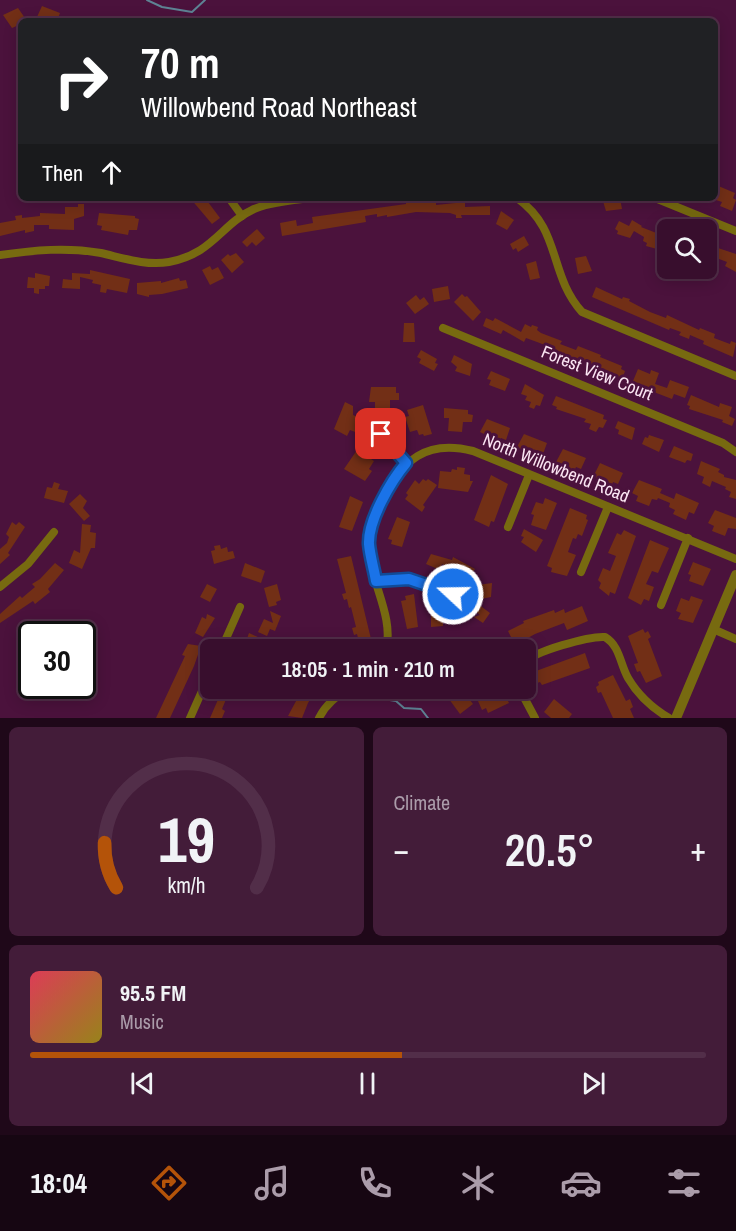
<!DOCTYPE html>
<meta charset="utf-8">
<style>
body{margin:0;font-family:"Archivo Narrow",sans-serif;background:#431c39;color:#f1f3f6;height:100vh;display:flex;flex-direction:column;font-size:22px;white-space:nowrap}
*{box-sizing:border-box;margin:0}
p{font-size:20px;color:#ab9caa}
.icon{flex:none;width:33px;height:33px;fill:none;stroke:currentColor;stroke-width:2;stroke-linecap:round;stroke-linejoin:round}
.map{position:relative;height:718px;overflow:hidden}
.drawer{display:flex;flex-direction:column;gap:9px;padding:9px;background:#1f0819;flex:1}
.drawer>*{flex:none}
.top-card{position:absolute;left:18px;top:18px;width:700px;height:183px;border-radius:9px;box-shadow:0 3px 15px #0003,0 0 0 2px #522e49;background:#202124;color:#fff;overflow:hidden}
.buttons{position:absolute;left:657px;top:219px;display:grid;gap:12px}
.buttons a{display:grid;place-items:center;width:60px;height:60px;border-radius:9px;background:#380e2d;box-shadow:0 3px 15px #0003,0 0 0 2px #522e49;font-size:30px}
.speed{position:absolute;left:18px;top:621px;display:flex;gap:12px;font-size:30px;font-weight:700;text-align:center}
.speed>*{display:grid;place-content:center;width:78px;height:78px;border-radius:50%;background:#380e2d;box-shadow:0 3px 15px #0003,0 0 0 2px #522e49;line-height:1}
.speed .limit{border:3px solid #111;border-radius:9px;background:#fff;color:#111}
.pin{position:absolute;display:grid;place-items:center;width:51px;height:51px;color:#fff;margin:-26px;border-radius:12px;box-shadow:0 3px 9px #0006}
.me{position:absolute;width:66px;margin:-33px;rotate:291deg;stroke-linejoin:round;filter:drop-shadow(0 0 4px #0008)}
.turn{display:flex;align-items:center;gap:21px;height:126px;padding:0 24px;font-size:27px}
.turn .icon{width:78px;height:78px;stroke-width:2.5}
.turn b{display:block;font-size:42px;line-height:51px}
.then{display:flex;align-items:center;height:57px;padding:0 24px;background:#0003;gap:12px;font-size:22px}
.big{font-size:45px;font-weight:600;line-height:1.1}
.drawer .card{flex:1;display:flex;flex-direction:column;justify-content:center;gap:9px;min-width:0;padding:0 21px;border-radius:9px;background:#431c39}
.drawer .dial{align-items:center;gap:0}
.dial svg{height:156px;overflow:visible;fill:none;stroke:#522e49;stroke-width:7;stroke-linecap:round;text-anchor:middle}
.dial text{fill:#f1f3f6;stroke:none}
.song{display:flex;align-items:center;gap:18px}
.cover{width:72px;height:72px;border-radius:9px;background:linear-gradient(135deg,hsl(350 70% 55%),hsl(50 70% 35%))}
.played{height:6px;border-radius:3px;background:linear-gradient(90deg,#b45309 55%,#522e49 55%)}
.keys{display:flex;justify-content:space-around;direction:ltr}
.heat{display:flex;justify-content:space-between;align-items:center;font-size:33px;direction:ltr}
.drawer .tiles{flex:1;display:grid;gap:9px;grid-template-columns:1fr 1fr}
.card:last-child{grid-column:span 2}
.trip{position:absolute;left:200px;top:639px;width:336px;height:60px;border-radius:9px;background:#380e2d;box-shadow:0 3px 15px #0003,0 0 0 2px #522e49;font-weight:600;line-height:60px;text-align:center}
.tabs{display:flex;height:96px;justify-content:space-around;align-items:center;background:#160612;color:#ab9caa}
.tabs .icon{width:42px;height:42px}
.tabs .selected{color:#b45309}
.tabs b{font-size:27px;color:#f1f3f6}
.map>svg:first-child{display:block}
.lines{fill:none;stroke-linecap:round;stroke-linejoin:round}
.stream{stroke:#5e8394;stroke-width:2}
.building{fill:#722f16}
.minor{stroke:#776a10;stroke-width:8}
.tertiary{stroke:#776a10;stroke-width:10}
.route-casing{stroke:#114b97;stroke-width:15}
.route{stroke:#1a73e8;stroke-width:10}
.labels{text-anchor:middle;stroke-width:6;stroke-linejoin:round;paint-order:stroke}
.street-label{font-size:18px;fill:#fbe5f3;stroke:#4b123c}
</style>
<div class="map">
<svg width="736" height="718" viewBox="0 0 736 718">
<rect width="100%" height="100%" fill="#4b123c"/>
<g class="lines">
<!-- stream -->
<g class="stream">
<path d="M147 0 162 7 192 12 205 0"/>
<path d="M371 697 396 701 404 708 421 709 428 718"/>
</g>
</g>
<!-- building -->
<g class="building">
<path d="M42 6 60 13 57 21 46 19V21L37 17Z"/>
<path d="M18 8 27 21H21V24L12 28 3 15Z"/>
<path d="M716 185 735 193 733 198 736 200 732 211 720 206 722 202 716 200Z"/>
<path d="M190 198H205L220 218 212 224Z"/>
<path d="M602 198H620L622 209 606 211Z"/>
<path d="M406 201 436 203V205L465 202V207L490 206V215H461L462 218H456V215L450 213 416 212 387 217V215L377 217V214L365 216 366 222 282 236 280 223 296 220 297 226 313 223 312 217 406 204Z"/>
<path d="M78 204H84V216L74 219V230L49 229V225H34V231L25 233V230L0 236V223L16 220 15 216 22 215V218L40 216V213L65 214V207H78Z"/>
<path d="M501 211 514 220 507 230 496 224Z"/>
<path d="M99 213 135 216V218L139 219 137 230H129L128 235 101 230 102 226 97 225Z"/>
<path d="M632 220 642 226 641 227 659 234 660 230 668 233V252L646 246 647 243 643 241 644 237 634 231 630 238 617 234 618 231 615 229 619 221 629 226Z"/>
<path d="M257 229 265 238 256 246 252 242 247 247 242 242Z"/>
<path d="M524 236 529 245 518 252 516 248 513 250 510 244Z"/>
<path d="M706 240 714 243 713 245 718 248 736 254V272L725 266 727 262 706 254Z"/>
<path d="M236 253 244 262 232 273 221 260 228 254 230 256Z"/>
<path d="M586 256 592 271 578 274 575 258Z"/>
<path d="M536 261 540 278 530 280 526 264Z"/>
<path d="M210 266 212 270 218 267 224 278 210 285 202 270Z"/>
<path d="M90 270 130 279 127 293 107 289 106 293 100 292 101 285 92 283 93 280 80 277V289L62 288 63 279 72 280V273L90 274Z"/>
<path d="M35 273 50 276 49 286H45V289H39V294L34 293V288H27L28 277 35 278Z"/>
<path d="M179 278 180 281 186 280 188 288 162 294 149 295V297L137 294V283L161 281V283Z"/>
<path d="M448 286 450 299 434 302 432 289Z"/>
<path d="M596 287 622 299 623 297 630 299 629 301 650 312 666 318 667 315 699 330 700 328 715 334 714 338 730 344 731 341 736 343 733 357 703 344 704 341 690 335 689 339 679 335 681 332 670 328 669 330 592 297Z"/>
<path d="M462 294 465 297 467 296 481 312 473 321 454 302Z"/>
<path d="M416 295 420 300 424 297 429 304 415 314 406 303Z"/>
<path d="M486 318 493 321 495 318 521 332 525 324 531 327 532 325 538 327 537 330 541 333 562 341 560 344 576 350 578 346 601 355 600 357 622 366 621 369 625 371 622 380 554 355 556 351 549 349 550 347 537 342 526 338 524 342 503 330 501 334 483 326Z"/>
<path d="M404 323H414L415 342H403Z"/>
<path d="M421 350 437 359 435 363 438 364 434 371 419 363 421 359 417 357Z"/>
<path d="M454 355 472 364 470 376 455 371 457 367 451 362Z"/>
<path d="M638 369 650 374 651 370 659 373 655 384 667 388 670 380 689 387 685 398 674 394 672 399 646 389 647 387 633 381Z"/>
<path d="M491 371 510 379 505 391 489 385 491 380 487 379Z"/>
<path d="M525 384 544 395 540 406 536 405 534 409 529 407 531 402 525 400 527 396 521 394Z"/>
<path d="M371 387H396V393H399V400H390V408H375V402H369Z"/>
<path d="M691 395 719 407 720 403 732 407 729 416 735 419 732 426 722 422 723 420 689 409 690 406 687 405Z"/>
<path d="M556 396 604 415 603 419 607 420 603 428 599 427 596 432 589 429 591 424 584 422 586 419 556 409 557 407 552 405Z"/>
<path d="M345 402 353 406V415L360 418 355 432 350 430 347 436 334 429Z"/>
<path d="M423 405 432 434 424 436 423 434 419 435 417 430 410 432 405 417 409 416 407 410Z"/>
<path d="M444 408 468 410V414L473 415 472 422H463L462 432 448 431 449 418H444Z"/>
<path d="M487 419 510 428 506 440 501 438 498 445 484 440 486 435 480 432Z"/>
<path d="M618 421 635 428 632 440 618 434 619 430 615 428Z"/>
<path d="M524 434 547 443 543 454 538 453 535 460 521 455 523 450 517 447Z"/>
<path d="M649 435 664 440 659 452 642 444 645 437 648 438Z"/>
<path d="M674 446 693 454 691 461 687 460 685 463 669 457Z"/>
<path d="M563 449 586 458 581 469 576 467 573 475 560 470 562 465 556 462Z"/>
<path d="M357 450 374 461 369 469 372 471 365 481 344 469Z"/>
<path d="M701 461 720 469 718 472 724 475V477L736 480V499L729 497 731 492 725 489 726 487 712 481 710 487 702 483 704 477 697 474Z"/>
<path d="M600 463 623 473 618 484 613 482 610 490 597 484 599 479 593 477Z"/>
<path d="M457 467 465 468 464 474 470 475V481H473L468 492 438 488 440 471 451 472 452 469 457 470Z"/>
<path d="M491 475 508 484 494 522 491 521 489 527 474 520Z"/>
<path d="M423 479 426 481 428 479 437 485 423 505 425 507 422 512 405 499 408 495 406 493 415 480 419 484Z"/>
<path d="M639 480 662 489 660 493 674 499 676 493 699 503 694 514 689 512 686 520 673 514 675 510 669 507 670 503 658 498 657 500 652 499 649 506 636 501 638 496 632 493Z"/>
<path d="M54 482 60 484 58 489 68 491 64 503 44 498 47 487 52 488Z"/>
<path d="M80 494 87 501 83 508 90 516 84 521 69 504Z"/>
<path d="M350 496 363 502 352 531 339 527Z"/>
<path d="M545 498 557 503 546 530 531 525 534 515 531 514 536 502 543 504Z"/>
<path d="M570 508 587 515 586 519 588 520 582 536 578 534 576 539 573 538 568 552 576 555 567 576 551 572 552 568 547 566Z"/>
<path d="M715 510 736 518V529L728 528 725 536 712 531 714 526 708 523Z"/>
<path d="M397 517 410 522 402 547 391 544 392 540 388 539Z"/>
<path d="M12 522 16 525 19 522 25 527 8 553 10 555 0 564V549L7 543 9 537 6 534Z"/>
<path d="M82 524 91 525 90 532 96 533 95 548H91L82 569 69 563 74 550 80 553Z"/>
<path d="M524 529 543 540 536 552 521 542 524 537 521 536Z"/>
<path d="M624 530 636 536 615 594 610 592 609 596 599 588 601 583 598 580 603 568 610 571 616 556 608 553 617 533 621 535Z"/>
<path d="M650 540 669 548 658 573 652 571 646 584 654 587 649 601 644 599 641 605 628 598Z"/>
<path d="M220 545 221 549 227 547 228 552 233 551 235 558 214 564 211 551 215 550 214 546Z"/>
<path d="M431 554 452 560 453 557 475 569 471 575 462 570 461 572 442 564 440 570 426 564Z"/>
<path d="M351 556 371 639 359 642 357 634 354 635 352 628 356 627 351 607 349 608 347 599 344 600 342 594 346 593 337 559Z"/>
<path d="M693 562 711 569 703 586 689 581 691 575 688 574Z"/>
<path d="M55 563 64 570 48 589 50 592 35 604 33 601 0 623V614L20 596 22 598 35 587 32 584 40 579Z"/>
<path d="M245 563 265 571 261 583 241 576Z"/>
<path d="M492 583 491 597 481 599 478 585Z"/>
<path d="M207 584 217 589 210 602 200 597Z"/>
<path d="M277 584 281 600 276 602 277 605 269 607 264 588Z"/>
<path d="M414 594 418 627 407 629 401 601 406 600 405 596Z"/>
<path d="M691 596 703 600 693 623 678 619 681 613 676 611 681 598 689 601Z"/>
<path d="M478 604 490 613 483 623 474 617 480 615 474 610Z"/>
<path d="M582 606 588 621 567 630 564 623 535 634 515 645 508 631 524 623 523 621 554 610 555 613 564 609 565 613Z"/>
<path d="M270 611 281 616 275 631 270 629 267 636 258 632 264 619 273 623Z"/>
<path d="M431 612H438V616H443V626L431 627Z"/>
<path d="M207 614 215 618 203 637 195 633 202 617 206 619Z"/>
<path d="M643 629 645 633 648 631 651 637 648 639 662 676 646 683 640 671 637 672 634 664 638 663 628 636Z"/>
<path d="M249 633 260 638 255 650H243Z"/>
<path d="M188 644 201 646 194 666 170 718H156L185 656 182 655Z"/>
<path d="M585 653 590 668 542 685 540 682 537 683 536 671Z"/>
<path d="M613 675 626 701 630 699 633 707 630 709 634 718H613L601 692 598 693 596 687 599 685 598 682Z"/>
<path d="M223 688H237L232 700 227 697 222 709 225 711 222 718H210Z"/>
<path d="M303 688H317L308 703 302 718 288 716Z"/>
<path d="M455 688H461L473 704 460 714 446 695Z"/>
<path d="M497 689 498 692 502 691 504 695 513 691 516 695 507 699 509 703 488 713 486 708 482 710 478 701Z"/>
<path d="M554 699 572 714 569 718H551L544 712Z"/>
</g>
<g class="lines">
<!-- minor -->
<g class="minor">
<path d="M229 198 242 216"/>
<path d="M517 198C562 230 548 274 582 312L736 376"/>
<path d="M655 198 736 231"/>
<path d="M0 255C34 250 67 247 101 253 123 258 146 266 169 262 213 254 221 224 254 209 270 202 290 201 308 198"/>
<path d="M443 328 723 443 736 452"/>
<path d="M382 434 406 463"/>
<path d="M508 527 529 475"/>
<path d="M581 572 608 507"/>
<path d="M376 581 409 579 453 594"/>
<path d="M0 587 28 564 54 532"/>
<path d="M661 605 688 538"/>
<path d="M713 629 736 639"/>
<path d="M221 650 240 607"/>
<path d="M386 650C395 613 366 577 369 540 370 527 377 513 383 501 402 460 426 439 473 451L736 559"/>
<path d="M525 663C533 651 590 636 605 637 620 646 620 664 628 678 638 695 652 708 669 718"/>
<path d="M519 688 535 718"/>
<path d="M190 718 210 673"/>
<path d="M319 718C326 704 336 697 349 688"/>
</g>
<!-- tertiary -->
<path class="tertiary" d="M676 718 736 575"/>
</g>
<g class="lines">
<defs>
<path id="route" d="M381 434 406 463C391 481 368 520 369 544 370 556 374 569 376 581L409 579 453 594"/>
</defs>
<!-- route casing -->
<use href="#route" class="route-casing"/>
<!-- route -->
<use href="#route" class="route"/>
</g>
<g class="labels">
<!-- street labels -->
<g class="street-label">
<text transform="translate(597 373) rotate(22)" y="6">Forest View Court</text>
<text transform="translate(556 468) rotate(22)" y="6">North Willowbend Road</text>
</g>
</g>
</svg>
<div class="buttons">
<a><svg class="icon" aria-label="search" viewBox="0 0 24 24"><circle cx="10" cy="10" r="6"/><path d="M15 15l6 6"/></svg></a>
</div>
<div class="speed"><div class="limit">30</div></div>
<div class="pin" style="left:381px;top:434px;background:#d93025"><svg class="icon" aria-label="arrive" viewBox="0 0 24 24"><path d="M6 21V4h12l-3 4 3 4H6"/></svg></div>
<svg class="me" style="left:453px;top:594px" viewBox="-20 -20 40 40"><circle r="17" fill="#1a73e8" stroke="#fff" stroke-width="3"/><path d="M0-11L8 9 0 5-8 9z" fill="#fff"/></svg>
<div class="trip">18:05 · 1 min · 210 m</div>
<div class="top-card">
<div class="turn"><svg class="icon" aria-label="right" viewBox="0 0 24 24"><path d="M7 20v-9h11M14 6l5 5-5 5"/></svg><div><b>70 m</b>Willowbend Road Northeast</div></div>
<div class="then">Then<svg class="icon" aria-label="ahead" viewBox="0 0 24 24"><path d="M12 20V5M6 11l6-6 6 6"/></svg></div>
</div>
</div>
<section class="drawer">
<div class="tiles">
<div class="card dial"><svg viewBox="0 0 100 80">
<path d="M14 69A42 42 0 1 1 86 69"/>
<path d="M14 69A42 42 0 0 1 8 46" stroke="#b45309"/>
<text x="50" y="56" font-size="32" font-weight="700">19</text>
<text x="50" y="72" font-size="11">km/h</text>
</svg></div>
<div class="card"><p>Climate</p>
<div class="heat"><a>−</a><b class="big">20.5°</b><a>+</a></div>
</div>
<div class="card">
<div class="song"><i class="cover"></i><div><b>95.5 FM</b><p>Music</p></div></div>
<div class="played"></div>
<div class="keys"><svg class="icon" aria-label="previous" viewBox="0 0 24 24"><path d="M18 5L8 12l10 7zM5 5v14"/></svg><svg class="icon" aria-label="pause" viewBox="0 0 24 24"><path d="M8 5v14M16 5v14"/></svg><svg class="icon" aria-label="next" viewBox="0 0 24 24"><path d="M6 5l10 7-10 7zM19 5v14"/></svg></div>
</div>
</div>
</section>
<nav class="tabs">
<b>18:04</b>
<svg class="icon selected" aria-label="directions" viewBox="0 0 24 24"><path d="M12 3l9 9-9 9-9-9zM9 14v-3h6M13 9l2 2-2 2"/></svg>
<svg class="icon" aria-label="music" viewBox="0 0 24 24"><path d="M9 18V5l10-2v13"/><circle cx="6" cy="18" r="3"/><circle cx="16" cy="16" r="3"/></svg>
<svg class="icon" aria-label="phone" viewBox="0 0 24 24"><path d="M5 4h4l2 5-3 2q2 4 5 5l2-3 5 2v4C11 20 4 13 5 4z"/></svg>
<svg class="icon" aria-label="climate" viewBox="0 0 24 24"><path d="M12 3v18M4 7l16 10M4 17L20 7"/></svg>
<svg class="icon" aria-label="car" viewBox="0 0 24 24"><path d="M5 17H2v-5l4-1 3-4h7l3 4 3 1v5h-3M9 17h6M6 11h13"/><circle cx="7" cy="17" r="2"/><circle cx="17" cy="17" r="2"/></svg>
<svg class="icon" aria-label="filters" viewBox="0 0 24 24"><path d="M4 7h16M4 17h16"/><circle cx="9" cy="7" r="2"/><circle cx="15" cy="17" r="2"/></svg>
</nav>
